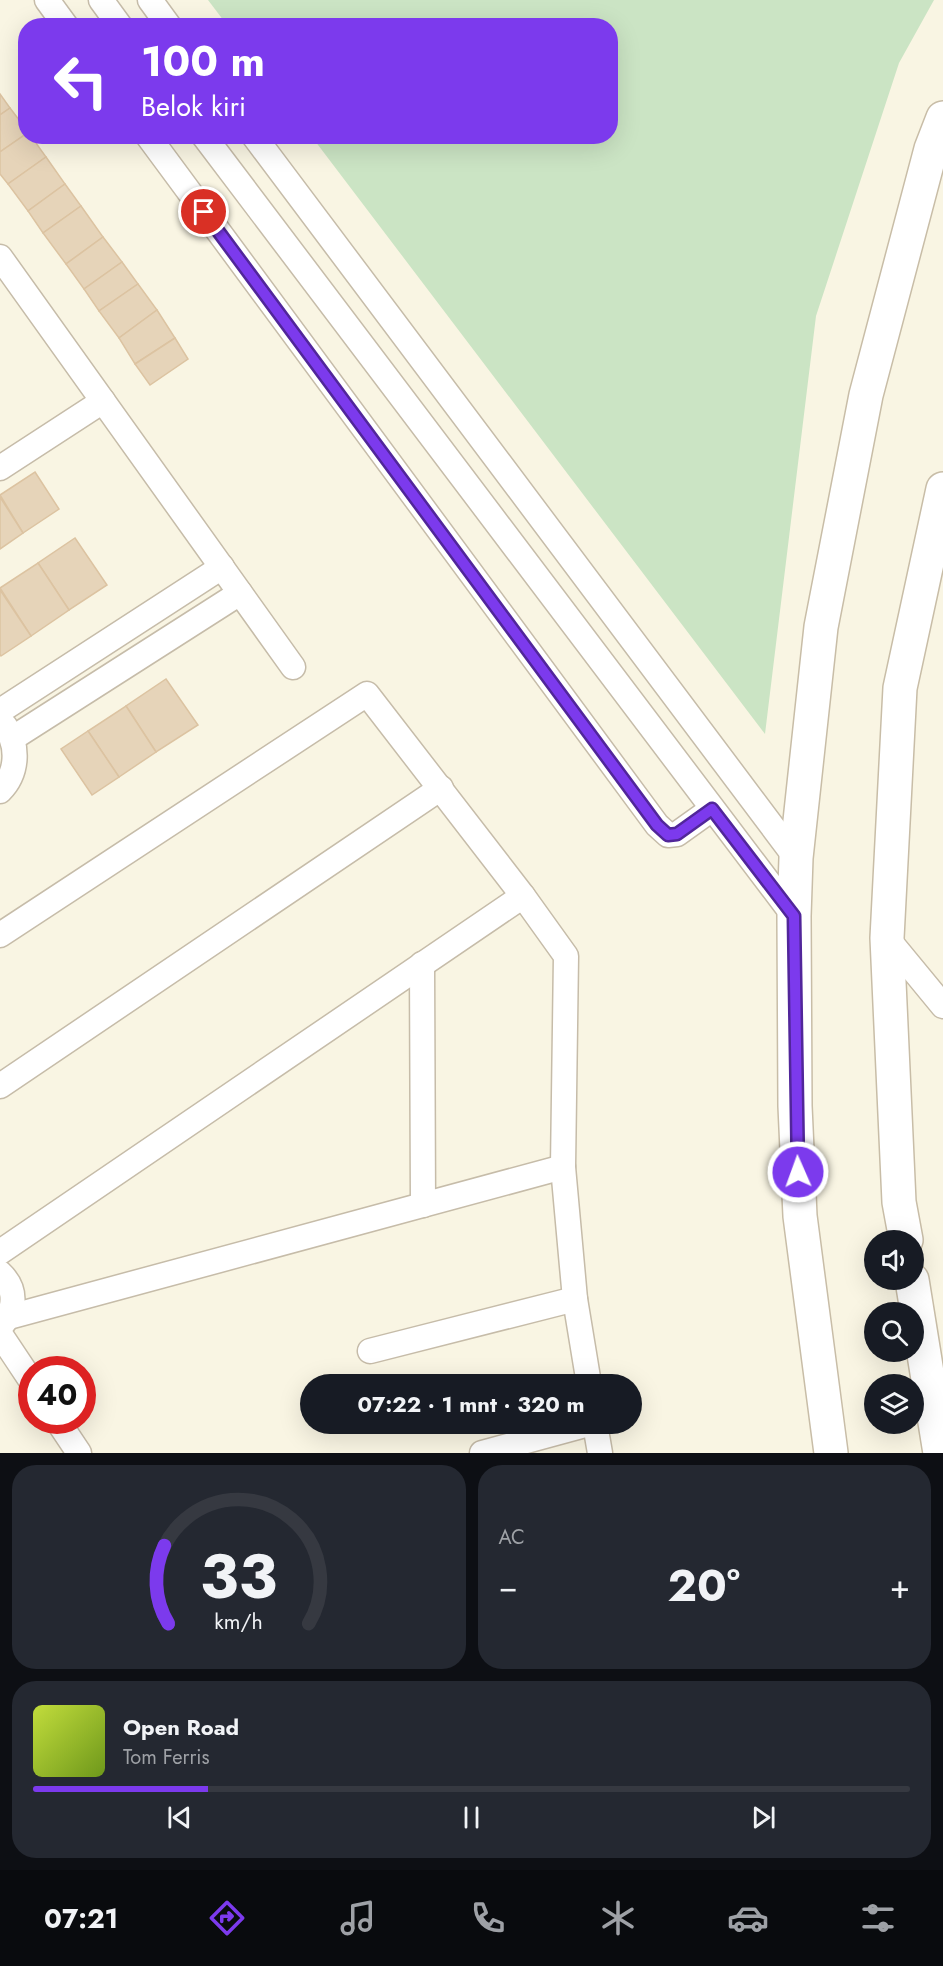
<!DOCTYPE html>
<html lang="id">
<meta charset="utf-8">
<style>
body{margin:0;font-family:Jost,sans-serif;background:#242831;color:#f1f3f6;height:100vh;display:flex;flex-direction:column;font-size:22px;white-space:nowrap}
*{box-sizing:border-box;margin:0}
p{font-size:20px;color:#9ea1a6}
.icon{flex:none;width:33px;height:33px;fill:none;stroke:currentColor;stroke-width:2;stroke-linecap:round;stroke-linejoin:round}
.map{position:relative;height:1453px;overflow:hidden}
.side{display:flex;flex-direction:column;gap:12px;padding:12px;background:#0d0f14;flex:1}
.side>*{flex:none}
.top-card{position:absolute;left:18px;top:18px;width:600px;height:126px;border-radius:24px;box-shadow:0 6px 24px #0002;background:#7c3aed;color:#fff;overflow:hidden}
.tools{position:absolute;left:864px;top:1230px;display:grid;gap:12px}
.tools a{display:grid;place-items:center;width:60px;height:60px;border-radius:50%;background:#171b24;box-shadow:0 6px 24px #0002;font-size:30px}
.speed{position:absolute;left:18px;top:1356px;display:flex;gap:12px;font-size:30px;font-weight:700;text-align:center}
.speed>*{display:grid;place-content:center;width:78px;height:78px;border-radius:50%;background:#171b24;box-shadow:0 6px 24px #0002;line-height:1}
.speed .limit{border:9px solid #d22;background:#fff;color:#111}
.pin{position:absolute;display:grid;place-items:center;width:51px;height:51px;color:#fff;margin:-26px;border:3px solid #fff;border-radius:50%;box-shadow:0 2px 6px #0007}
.me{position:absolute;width:66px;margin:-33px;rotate:358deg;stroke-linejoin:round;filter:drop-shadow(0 0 4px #0008)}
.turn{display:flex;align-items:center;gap:21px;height:126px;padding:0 24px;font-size:27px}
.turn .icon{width:78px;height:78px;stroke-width:2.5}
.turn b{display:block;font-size:42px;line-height:51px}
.big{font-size:45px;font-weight:700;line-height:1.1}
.side .tile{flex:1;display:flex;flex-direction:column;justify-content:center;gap:9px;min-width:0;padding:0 21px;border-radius:24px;background:#242831}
.side .dial{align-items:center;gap:0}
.dial svg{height:156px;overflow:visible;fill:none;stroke:#363941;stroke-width:7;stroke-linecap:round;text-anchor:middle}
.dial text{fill:#f1f3f6;stroke:none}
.song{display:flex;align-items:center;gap:18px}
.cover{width:72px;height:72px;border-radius:9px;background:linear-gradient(135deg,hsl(70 70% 55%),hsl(80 70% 35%))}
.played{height:6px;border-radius:3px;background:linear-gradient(90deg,#7c3aed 20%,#363941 20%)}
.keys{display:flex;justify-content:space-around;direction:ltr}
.heat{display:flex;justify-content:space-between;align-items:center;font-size:33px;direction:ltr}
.side .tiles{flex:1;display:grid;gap:12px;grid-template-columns:1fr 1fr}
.tile:last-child{grid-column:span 2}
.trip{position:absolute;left:300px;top:1374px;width:342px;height:60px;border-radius:30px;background:#171b24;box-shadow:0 6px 24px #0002;font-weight:700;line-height:60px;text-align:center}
.tab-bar{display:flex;height:96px;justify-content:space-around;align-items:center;background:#090b0e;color:#9ea1a6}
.tab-bar .icon{width:42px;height:42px}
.tab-bar .current{color:#7c3aed}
.tab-bar b{font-size:27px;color:#f1f3f6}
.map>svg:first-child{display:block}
.green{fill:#cbe4c4}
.building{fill:#e6d4b9;stroke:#dcc3a1;stroke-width:1.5}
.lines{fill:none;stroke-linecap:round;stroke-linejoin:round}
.street-casing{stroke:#c6bca9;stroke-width:27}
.secondary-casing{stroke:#c8bda7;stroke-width:36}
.street{stroke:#fff;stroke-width:24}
.secondary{stroke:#fff;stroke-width:33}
.route-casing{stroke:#51269a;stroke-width:15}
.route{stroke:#7c3aed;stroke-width:10}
</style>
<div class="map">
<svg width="943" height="1453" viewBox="0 0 943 1453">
<rect width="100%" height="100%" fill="#f9f5e3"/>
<!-- green -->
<path class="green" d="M208 0H934L899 63 816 316 765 734 312 137 610 136V26L227 25Z"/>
<!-- building -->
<g class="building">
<path d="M0 94 10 108 0 115Z"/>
<path d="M10 108 26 129V134L0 152V115Z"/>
<path d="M26 134V136H31L46 157 8 184 0 174V152Z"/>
<path d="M46 157 65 184 28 211 8 184Z"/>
<path d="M65 184 81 206 43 233 28 211Z"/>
<path d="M81 206 103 237 66 264 43 233Z"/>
<path d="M103 237 122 262 84 289 66 264Z"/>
<path d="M122 262 138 284 99 311 84 289Z"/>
<path d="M138 284 157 310 119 338 99 311Z"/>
<path d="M157 310 175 338 135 364 119 338Z"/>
<path d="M175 338 188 359 150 385 135 364Z"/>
<path d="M35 472 59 509 23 533 0 495Z"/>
<path d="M0 497 23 533 0 549Z"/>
<path d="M75 538 107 585 69 610 38 563Z"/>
<path d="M38 563 69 610 31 636 0 588Z"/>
<path d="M0 590 31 636 1 656 0 654Z"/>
<path d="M166 679 198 725 156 752 126 706Z"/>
<path d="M126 706 156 752 119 777 88 731Z"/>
<path d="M88 731 119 777 92 795 61 749Z"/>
</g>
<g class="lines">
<defs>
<g id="street">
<path d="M47 0 66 26"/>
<path d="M101 0 120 26"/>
<path d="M150 0 169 26"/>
<path d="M148 136 657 825 668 835 677 834 712 809"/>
<path d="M204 136 794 916"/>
<path d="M254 136 796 858"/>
<path d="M0 257 293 667"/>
<path d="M0 468 103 401"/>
<path d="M0 711 222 567"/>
<path d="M13 738 240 593"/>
<path d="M0 791C18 773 19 746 5 726"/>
<path d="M0 935 367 694 523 896"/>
<path d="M887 938 943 1006"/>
<path d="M422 964 423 1205"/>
<path d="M0 1086 441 788"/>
<path d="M0 1252 523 896 566 956 563 1167 575 1299 589 1384"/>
<path d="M0 1273C17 1289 16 1309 1 1326"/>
<path d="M9 1317 563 1167"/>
<path d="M0 1334 32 1382"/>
<path d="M370 1351 575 1299"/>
<path d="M57 1420 79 1453"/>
<path d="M595 1424 600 1453"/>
<path d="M482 1453 589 1424"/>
</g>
<g id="secondary">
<path d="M906 1240 899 1202 887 938 900 688 943 489"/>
<path d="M912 1280 940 1453"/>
<path d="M831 1453 800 1216 795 1106 794 916 796 858 821 627 866 395 931 149 943 118"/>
</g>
</defs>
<!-- street casing -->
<use href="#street" class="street-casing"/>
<!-- secondary casing -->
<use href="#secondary" class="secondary-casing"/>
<!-- street -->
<use href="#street" class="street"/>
<!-- secondary -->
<use href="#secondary" class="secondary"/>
</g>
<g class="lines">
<defs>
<path id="route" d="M204 212 657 825 668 835 677 834 712 809 794 916 798 1172"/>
</defs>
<!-- route casing -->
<use href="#route" class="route-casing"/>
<!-- route -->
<use href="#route" class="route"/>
</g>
</svg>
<div class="tools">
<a><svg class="icon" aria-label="sound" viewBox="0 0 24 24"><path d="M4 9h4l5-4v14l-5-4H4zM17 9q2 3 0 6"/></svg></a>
<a><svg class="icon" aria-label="search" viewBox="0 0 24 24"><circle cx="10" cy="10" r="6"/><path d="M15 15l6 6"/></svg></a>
<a><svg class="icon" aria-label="layers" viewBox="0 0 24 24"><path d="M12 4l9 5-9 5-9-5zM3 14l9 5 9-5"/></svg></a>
</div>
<div class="speed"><div class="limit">40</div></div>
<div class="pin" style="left:204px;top:212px;background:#d93025"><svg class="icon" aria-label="arrive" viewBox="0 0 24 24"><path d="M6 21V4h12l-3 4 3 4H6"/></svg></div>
<svg class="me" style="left:798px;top:1172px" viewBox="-20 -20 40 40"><circle r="17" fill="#7c3aed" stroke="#fff" stroke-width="3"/><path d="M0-11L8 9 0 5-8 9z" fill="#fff"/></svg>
<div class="trip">07:22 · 1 mnt · 320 m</div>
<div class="top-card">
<div class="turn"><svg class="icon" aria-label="left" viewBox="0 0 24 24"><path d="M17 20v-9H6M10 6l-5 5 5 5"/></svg><div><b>100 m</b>Belok kiri</div></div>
</div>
</div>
<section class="side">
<div class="tiles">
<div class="tile dial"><svg viewBox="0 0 100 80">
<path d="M14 69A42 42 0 1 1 86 69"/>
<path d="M14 69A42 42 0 0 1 12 29" stroke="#7c3aed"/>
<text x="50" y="56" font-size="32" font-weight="700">33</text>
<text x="50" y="72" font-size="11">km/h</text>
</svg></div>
<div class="tile"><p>AC</p>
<div class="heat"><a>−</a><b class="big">20°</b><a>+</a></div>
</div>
<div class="tile">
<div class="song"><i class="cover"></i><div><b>Open Road</b><p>Tom Ferris</p></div></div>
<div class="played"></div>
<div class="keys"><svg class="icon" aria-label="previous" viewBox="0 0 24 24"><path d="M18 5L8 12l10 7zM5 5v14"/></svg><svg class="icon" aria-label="pause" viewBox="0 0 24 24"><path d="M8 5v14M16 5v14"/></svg><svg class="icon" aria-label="next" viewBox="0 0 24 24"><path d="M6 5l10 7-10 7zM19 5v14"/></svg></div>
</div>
</div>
</section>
<nav class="tab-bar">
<b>07:21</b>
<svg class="icon current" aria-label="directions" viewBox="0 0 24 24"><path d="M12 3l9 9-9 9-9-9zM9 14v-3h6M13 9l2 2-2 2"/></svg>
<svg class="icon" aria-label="music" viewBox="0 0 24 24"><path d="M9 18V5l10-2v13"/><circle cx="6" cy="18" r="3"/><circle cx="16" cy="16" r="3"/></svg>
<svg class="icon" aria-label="phone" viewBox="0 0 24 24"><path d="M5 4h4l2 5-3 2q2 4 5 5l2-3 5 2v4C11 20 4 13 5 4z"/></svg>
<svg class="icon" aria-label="climate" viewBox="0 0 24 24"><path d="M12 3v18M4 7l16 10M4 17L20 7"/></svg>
<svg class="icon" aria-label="car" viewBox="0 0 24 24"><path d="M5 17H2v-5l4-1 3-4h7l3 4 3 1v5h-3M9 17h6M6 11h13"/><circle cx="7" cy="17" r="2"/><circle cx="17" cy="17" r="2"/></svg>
<svg class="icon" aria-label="filters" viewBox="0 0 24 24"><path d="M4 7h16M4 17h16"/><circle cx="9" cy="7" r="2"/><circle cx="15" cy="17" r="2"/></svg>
</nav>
